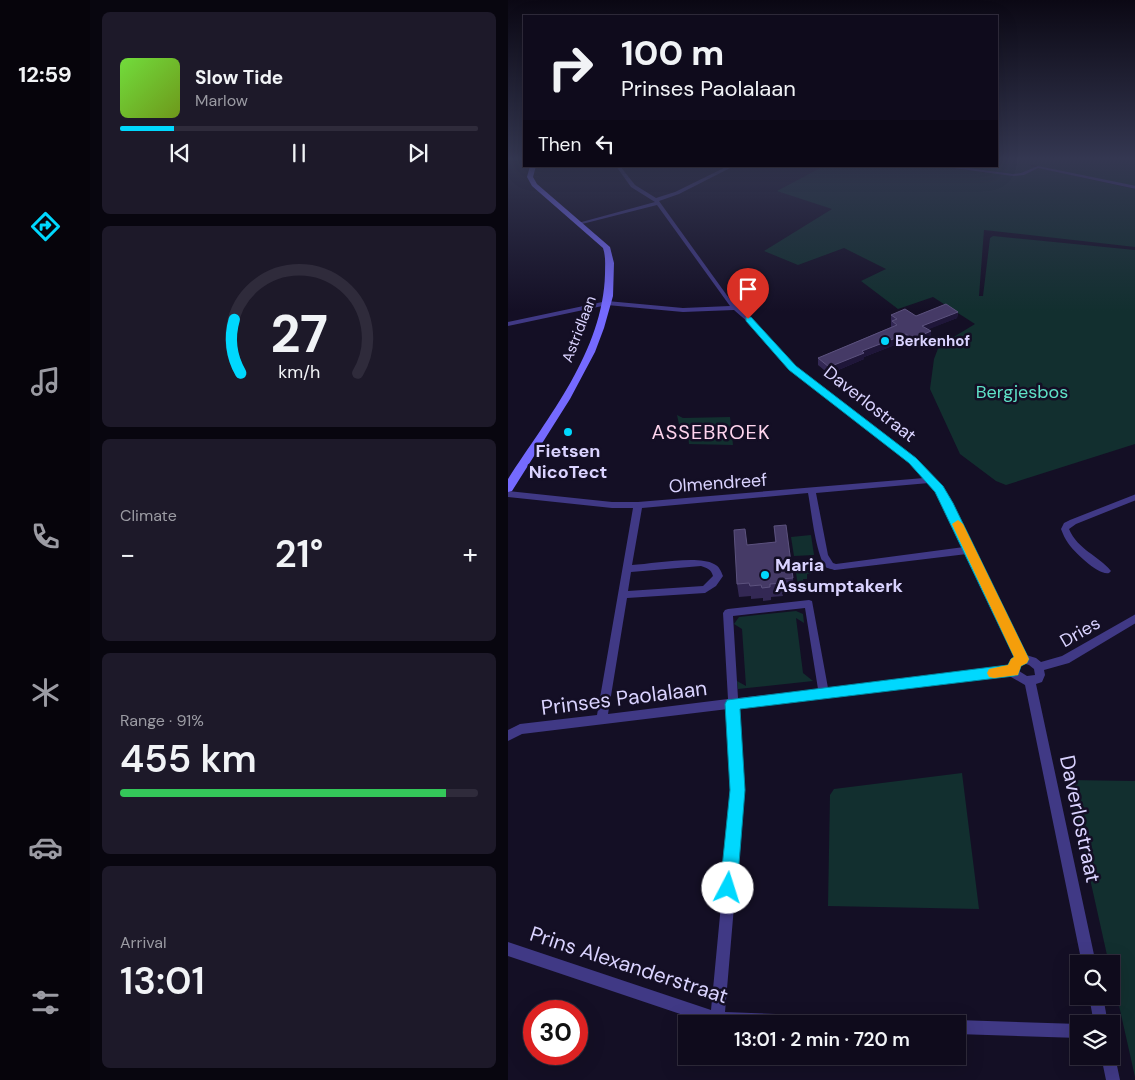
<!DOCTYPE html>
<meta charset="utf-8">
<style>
body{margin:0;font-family:"DM Sans",sans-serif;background:#1d1929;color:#f1f3f6;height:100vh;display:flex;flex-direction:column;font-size:19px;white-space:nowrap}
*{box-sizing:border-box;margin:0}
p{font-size:16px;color:#9b9ba3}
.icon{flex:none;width:28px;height:28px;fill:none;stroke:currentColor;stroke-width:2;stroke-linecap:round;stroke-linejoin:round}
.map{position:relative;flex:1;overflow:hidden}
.details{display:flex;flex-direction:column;gap:12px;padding:12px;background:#08060f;width:418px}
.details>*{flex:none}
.banner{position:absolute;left:15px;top:15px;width:475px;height:152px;border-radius:0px;box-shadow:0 5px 20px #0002,0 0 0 1px #2f2b3b;background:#0f0b1c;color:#f1f3f6;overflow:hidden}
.controls{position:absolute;left:562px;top:955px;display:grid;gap:10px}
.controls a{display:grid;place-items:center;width:50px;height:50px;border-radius:0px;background:#0f0b1c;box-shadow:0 5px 20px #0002,0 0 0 1px #2f2b3b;font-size:25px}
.speed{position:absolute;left:15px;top:1000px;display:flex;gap:10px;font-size:25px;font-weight:700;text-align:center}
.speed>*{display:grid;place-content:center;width:65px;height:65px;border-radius:50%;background:#0f0b1c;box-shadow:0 5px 20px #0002,0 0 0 1px #2f2b3b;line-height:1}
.speed .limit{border:8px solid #d22;background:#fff;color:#111}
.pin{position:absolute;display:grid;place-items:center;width:42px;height:42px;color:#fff;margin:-51px -21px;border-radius:50% 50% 50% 0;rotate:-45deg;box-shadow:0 0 5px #0007}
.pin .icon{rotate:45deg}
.me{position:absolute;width:55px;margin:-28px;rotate:5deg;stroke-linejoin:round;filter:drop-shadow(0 0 4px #0008)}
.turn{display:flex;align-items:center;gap:18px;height:105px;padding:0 15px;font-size:22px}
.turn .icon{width:65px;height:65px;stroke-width:2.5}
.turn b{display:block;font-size:35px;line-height:42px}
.then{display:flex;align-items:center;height:48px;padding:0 15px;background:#0003;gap:10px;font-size:19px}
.big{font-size:38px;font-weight:600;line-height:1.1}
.details .widget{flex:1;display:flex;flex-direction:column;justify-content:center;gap:8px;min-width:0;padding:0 18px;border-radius:8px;background:#1d1929}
.details .dial{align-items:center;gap:0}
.dial svg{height:130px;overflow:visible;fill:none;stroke:#2f2b3b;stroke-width:7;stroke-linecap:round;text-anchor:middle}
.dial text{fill:#f1f3f6;stroke:none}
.song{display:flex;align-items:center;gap:15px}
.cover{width:60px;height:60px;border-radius:8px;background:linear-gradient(135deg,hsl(100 70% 55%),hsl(80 70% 35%))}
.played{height:5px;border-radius:2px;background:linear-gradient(90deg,#00d8fe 15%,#2f2b3b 15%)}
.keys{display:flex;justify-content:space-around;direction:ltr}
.heat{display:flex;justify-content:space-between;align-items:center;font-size:28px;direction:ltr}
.charge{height:8px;border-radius:4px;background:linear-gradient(90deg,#34c759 91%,#2f2b3b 0)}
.trip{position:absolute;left:170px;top:1015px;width:288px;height:50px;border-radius:0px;background:#0f0b1c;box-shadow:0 5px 20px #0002,0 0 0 1px #2f2b3b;font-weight:600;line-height:50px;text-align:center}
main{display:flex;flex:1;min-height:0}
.tab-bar{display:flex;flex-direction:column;width:90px;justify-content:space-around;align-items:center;background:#06040b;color:#9b9ba3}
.tab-bar .icon{width:35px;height:35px}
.tab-bar .on{color:#00d8fe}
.tab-bar b{font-size:22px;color:#f1f3f6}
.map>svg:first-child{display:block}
.green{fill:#122f2f}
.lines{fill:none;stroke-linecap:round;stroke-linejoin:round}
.minor{fill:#403985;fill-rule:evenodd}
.secondary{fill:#756aff;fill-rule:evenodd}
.wall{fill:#332854}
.shaded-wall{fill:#1f1639}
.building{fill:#453a66;stroke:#5c527e}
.route{fill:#00d8fe;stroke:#008ca5}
.slow{fill:#f59e0b}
.poi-dot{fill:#00d8fe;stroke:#140f25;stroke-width:2}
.labels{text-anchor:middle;stroke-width:5;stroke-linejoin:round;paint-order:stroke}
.far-street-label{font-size:15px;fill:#dad3ff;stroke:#140f25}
.far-poi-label{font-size:15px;font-weight:bold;fill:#dad3ff;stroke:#140f25;text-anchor:start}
.park-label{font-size:18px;fill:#5ee0c6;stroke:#140f25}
.street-label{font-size:18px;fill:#dad3ff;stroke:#140f25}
.poi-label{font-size:18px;font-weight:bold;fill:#dad3ff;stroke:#140f25}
.quarter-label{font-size:20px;letter-spacing:1px;fill:#ffd5ee;stroke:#140f25}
.near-street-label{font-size:21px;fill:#dad3ff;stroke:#140f25}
</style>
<main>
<nav class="tab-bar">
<b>12:59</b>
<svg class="icon on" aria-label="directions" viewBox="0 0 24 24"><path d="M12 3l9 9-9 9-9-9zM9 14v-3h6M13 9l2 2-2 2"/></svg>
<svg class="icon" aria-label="music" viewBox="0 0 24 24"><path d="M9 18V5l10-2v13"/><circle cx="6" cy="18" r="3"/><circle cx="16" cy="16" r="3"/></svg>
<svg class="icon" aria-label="phone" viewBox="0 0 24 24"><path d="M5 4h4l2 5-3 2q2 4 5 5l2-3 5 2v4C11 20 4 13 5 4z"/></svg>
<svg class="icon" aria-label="climate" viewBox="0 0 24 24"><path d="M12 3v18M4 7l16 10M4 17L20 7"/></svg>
<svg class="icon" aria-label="car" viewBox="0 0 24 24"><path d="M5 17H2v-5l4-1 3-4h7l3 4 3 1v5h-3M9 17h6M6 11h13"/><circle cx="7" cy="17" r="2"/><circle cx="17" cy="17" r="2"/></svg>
<svg class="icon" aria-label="filters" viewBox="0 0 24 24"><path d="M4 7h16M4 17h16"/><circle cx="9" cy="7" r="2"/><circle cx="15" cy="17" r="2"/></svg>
</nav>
<section class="details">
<div class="widget">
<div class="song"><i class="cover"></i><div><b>Slow Tide</b><p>Marlow</p></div></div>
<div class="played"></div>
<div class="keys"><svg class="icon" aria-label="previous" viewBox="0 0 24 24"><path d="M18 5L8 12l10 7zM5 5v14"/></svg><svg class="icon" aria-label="pause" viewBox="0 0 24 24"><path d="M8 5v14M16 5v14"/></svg><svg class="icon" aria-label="next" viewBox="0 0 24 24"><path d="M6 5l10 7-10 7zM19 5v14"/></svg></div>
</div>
<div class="widget dial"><svg viewBox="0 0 100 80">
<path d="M14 69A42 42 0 1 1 86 69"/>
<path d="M14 69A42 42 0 0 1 10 36" stroke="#00d8fe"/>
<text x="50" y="56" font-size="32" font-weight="700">27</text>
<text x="50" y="72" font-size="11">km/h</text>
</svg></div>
<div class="widget"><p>Climate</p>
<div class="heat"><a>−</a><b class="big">21°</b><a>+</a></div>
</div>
<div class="widget"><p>Range · 91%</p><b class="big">455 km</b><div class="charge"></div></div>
<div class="widget"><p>Arrival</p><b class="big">13:01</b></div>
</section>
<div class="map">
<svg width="628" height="1080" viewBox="0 0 628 1080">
<rect width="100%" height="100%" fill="#140f25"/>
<!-- green -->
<g class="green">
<path d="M489 160H627V187L524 165 522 166 627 189V247L476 230 471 296H475L482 238 485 236 627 250V444L498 485 488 481 452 454 422 389 426 359 431 346 467 324 425 297 390 309 353 281 378 269 336 248 290 265 256 251 324 209 269 191 316 166H429L481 173 437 166H489Z"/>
<path d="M169 415 175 418 222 417 225 445 181 444 180 436 172 429Z"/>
<path d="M303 535 306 555 286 556 283 537Z"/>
<path d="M307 560 310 572 299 574V579H295L296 584 290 585 286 562Z"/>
<path d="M288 611 295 614 296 623 288 618 295 673 305 681 230 689 229 681 238 686 234 629 226 624 231 617Z"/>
<path d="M454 773 471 909 320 906 322 795 326 789Z"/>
<path d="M560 780 627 781V1077L604 974V964H601Z"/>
</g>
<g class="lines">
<!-- minor -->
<g class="minor">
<path d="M108 166H112L127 185 148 198 167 192 220 166H226L171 194 151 201 223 301 253 328 276 357 407 459 426 478 443 503 512 645 518 655 528 658 533 662 554 656 628 614V623L561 663 536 670 537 675 534 682 528 684 588 964H574L517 685 503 677 502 675 231 708 236 789 217 1012 349 1017 354 1019 356 1024H202L0 956V942L203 1010 224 789 220 709 14 734 0 741V730L12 724 89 715 125 508H104L0 497V491L104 502H130L416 478 401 463 272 359 249 330 226 310 175 312 99 305 0 326V322L99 301 175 308 222 306 149 205 70 225V223L147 202 123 187ZM421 483 435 504 456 547 328 564 325 563 320 555 308 493ZM300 493C303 508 308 559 319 568 320 568 326 570 327 570L459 554 508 657 505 659 501 666 320 688 304 601 301 600 220 609 217 610 215 613 220 699 100 714 119 598 197 593 208 586 215 576C213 571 211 566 206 564 190 555 144 564 124 565L134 508ZM193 566C199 568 203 569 205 576L195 586 120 591 123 572ZM297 608 310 689 230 698 225 616ZM515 663 521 665 526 669 527 675 519 676 511 671V666Z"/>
<path d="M430 166H445L505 174 513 173 530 166 628 186V189L530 168 516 175 505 176Z"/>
<path d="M628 494V500L568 524 561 529C570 550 590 555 603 571L601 573C591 576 566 552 560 543 557 539 555 534 553 529L556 523 562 520Z"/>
<path d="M581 996H595L600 1024H586Z"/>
<path d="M449 1020 571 1024V1038L449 1034V1024H443L444 1022Z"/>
<path d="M604 1050 607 1056 612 1080H598L593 1056H604Z"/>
</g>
<!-- secondary -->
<path class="secondary" d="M22 166H28L25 177 29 184 102 247 106 263 105 296 96 328 87 352 62 399 4 491 0 492V479C40 417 95 351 97 274 97 265 98 257 95 248L24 186 19 177Z"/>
</g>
<!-- wall -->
<g class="wall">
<path d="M450 312 449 318 420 329 423 331V338L404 345 397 341 356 357V359L321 374 310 365V358L383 327V315L408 316Z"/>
<path d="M266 526 285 578 286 591 274 593 275 596 263 597V600L255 601V598L243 599V596L231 597 229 584 239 545 267 542Z"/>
</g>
<!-- shaded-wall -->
<g class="shaded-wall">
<path d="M450 312 449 318 414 332V326Z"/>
<path d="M423 331V338L404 345 405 339Z"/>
<path d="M398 334 397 341 356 357V359L321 374V367L354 351Z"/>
</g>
<!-- building -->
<g class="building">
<path d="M438 304 450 312 414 326 423 331 405 339 398 334 354 351 356 353 321 367 310 358 389 325 384 321 389 319 383 315 397 309 408 316Z"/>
<path d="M278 525 285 578 273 579 274 583 262 584V587L254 588 253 585 242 586 241 583 229 584 226 530 237 529 239 545 268 542 266 526Z"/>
</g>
<!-- sky -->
<linearGradient id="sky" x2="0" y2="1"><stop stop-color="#0b0814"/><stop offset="0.51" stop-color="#343751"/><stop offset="1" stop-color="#343751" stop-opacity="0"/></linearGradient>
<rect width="628" height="311" fill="url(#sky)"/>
<!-- route -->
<path class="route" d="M238 317H243L288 366 408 458 435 486 445 503 521 659 519 663 513 666 510 675 506 676 232 709 237 790 229 888 226 894 220 897 215 894 212 888 222 790 217 704 219 700 500 665 503 659 506 657 427 492 401 463 281 370 238 321Z"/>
<!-- slow -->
<path class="slow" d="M450 520 455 524 521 659 519 663 513 666 510 675 486 678 481 677 479 673 481 669 500 665 503 659 506 657 444 524Z"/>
<!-- markers -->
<g class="poi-dot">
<circle cx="377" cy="341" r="5"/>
<circle cx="60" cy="432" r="5"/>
<circle cx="257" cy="575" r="5"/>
</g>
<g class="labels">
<!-- far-street labels -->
<g class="far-street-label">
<text transform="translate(71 329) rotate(-69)" y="5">Astridlaan</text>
</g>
<!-- far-poi labels -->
<g class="far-poi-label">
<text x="387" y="346">Berkenhof</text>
</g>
<!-- park labels -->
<g class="park-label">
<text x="514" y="398">Bergjesbos</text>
</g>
<!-- street labels -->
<g class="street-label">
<text transform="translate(362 404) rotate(38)" y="6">Daverlostraat</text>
<text transform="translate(210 483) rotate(-4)" y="6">Olmendreef</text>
<text transform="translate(572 632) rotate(-30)" y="6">Dries</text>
</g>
<!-- poi labels -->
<g class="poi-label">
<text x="60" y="457">Fietsen<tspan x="60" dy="21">NicoTect</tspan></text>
<text x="267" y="571" text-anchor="start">Maria<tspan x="267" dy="21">Assumptakerk</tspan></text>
</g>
<!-- quarter labels -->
<g class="quarter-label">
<text x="203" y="439">ASSEBROEK</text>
</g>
<!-- near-street labels -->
<g class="near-street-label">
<text transform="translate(116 698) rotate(-7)" y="7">Prinses Paolalaan</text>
<text transform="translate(572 819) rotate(78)" y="7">Daverlostraat</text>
<text transform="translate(121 965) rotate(18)" y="7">Prins Alexanderstraat</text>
</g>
</g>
</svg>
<div class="controls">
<a><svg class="icon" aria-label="search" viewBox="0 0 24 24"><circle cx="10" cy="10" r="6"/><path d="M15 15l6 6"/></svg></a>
<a><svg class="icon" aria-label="layers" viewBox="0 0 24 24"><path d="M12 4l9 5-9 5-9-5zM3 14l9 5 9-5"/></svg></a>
</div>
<div class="speed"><div class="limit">30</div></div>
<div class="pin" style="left:240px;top:319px;background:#d93025"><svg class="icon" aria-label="arrive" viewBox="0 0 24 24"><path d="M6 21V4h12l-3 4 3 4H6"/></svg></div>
<svg class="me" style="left:220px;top:888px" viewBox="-20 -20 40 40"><circle r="19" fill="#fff"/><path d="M0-13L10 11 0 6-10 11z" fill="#00d8fe"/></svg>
<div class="trip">13:01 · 2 min · 720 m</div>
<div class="banner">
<div class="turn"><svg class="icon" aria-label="right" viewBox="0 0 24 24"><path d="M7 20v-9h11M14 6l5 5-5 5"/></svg><div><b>100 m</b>Prinses Paolalaan</div></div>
<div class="then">Then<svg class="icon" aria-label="left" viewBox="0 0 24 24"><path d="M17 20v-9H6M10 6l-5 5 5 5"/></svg></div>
</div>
</div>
</main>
